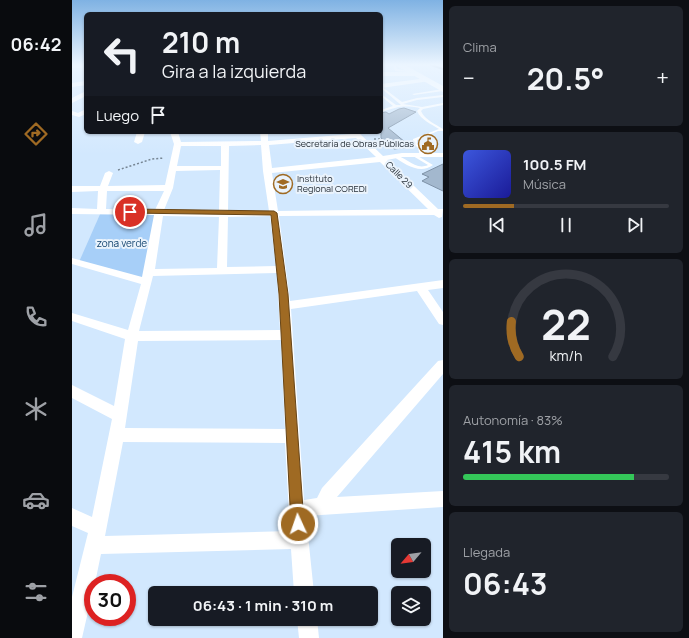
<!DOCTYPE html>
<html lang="es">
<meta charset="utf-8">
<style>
body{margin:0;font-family:Manrope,sans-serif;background:#20242c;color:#f1f3f6;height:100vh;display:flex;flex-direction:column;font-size:15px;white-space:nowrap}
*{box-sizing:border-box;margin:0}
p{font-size:13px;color:#9ea1a6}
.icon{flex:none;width:22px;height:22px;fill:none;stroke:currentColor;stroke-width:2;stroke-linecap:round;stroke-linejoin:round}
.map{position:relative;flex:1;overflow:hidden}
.side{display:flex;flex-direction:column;gap:6px;padding:6px;background:#0d0f14;width:246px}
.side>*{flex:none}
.guide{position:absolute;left:12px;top:12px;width:299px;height:122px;border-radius:6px;box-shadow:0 1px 3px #0004;background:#171b24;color:#f1f3f6;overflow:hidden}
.needle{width:26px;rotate:241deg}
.buttons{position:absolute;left:319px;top:538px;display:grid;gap:8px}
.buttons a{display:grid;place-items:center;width:40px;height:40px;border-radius:6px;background:#171b24;box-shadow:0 1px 3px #0004;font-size:20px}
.speed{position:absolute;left:12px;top:574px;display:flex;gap:8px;font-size:20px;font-weight:700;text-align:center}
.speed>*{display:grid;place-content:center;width:52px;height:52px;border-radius:50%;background:#171b24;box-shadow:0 1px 3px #0004;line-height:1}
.speed .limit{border:6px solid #d22;background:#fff;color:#111}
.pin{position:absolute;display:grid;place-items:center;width:34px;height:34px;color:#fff;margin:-17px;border:2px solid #fff;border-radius:50%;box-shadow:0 1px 4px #0007}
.me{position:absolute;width:44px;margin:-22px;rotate:357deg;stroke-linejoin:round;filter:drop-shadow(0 0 3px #0008)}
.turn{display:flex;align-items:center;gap:14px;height:84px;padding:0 12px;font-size:18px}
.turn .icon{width:52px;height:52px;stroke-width:2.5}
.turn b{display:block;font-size:28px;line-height:34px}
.then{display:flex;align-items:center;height:38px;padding:0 12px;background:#0003;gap:8px;font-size:15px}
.big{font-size:30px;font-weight:700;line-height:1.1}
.side .card{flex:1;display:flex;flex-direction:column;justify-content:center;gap:6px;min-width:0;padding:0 14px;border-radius:6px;background:#20242c}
.side .dial{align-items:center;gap:0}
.dial svg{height:104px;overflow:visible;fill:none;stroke:#363941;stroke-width:7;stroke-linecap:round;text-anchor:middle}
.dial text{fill:#f1f3f6;stroke:none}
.song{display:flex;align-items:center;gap:12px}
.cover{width:48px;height:48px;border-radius:6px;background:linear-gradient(135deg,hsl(230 70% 55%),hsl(240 70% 35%))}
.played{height:4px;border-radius:2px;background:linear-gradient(90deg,#9f6a23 25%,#363941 25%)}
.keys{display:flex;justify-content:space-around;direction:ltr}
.heat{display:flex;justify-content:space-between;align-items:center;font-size:22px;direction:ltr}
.charge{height:6px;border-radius:3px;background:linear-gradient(90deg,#34c759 83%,#363941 0)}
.trip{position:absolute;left:76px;top:586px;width:230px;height:40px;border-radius:6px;background:#171b24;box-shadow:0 1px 3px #0004;font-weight:700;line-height:40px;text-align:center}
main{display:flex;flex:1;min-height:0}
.tab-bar{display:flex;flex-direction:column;width:72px;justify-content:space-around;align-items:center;background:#090b0e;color:#9ea1a6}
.tab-bar .icon{width:28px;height:28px}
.tab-bar .on{color:#9f6a23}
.tab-bar b{font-size:18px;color:#f1f3f6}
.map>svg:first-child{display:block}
.green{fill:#a7cff8}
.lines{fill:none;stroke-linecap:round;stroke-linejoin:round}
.stream{stroke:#6689aa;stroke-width:2}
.building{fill:#a3b8ce;stroke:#7e92a7}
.path{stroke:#768593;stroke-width:1.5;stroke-dasharray:2 2;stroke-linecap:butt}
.lane{fill:#fff;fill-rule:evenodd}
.street{fill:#fff;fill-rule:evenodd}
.secondary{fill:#fff;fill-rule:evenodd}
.route{fill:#9f6a23;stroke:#674517}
.labels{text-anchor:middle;stroke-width:4;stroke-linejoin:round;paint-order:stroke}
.far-poi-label{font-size:9px;fill:#262f37;stroke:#eaf3fc;text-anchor:end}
.far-street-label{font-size:9px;fill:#262f37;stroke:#eaf3fc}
.park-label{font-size:10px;fill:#12436e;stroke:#eaf3fc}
</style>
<main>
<nav class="tab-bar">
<b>06:42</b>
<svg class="icon on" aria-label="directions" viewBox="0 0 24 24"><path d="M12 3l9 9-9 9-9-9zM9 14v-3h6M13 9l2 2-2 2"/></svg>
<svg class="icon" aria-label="music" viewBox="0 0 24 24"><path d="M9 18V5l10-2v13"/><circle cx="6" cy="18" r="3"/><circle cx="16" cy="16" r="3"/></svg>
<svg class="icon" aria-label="phone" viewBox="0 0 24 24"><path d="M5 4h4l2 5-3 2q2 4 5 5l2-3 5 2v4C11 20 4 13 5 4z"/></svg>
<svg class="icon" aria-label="climate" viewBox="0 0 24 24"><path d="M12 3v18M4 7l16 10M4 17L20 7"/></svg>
<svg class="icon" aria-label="car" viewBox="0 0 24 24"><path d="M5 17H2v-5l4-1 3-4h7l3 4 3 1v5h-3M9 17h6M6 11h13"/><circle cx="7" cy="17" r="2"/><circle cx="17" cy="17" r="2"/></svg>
<svg class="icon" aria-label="filters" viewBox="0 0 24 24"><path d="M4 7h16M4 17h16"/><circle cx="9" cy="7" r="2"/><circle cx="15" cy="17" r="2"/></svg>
</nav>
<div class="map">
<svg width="371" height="638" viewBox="0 0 371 638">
<rect width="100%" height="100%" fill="#d2e8fe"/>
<!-- green -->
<path class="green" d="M29 212 85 213 74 281 7 262Z"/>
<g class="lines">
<!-- stream -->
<path class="stream" d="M359 65 371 69"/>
</g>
<!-- building -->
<g class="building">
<path d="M332 108 344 112 316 128 339 147 322 149 309 138V113L314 112 317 114 327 109Z"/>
<path d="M371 164V191L350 181 357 177 350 174Z"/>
</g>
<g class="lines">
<!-- path -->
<g class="path">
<path d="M302 139H308"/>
<path d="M46 170 80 159 92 158"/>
</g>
<!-- lane -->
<g class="lane">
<path d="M321 65H323L325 69 337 71 336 72 323 71Z"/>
<path d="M309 86 330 102 345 98 371 95V97L345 100 331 104 350 107 371 103V105L351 109 349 111C353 120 363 124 371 129V131H366L345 140V143L350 148 351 157 348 156 346 148 341 143V139L367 129C359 124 349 120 345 111L348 108C330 105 326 107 309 112V110L321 106 309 96V94L324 105H329L309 88Z"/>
<path d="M371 89V91L342 95 340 94Z"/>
<path d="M322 155C334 156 343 171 356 165L341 156 344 155 361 165C348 175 333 164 322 157Z"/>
</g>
<!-- street -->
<g class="street">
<rect x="0" y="65" width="14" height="3"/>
<path d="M309 72H342L345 74 342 76H309Z"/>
<path d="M356 78 359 80 358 81 309 88V84Z"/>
<path d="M14 81V85L0 87V83Z"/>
<path d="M14 91V96L0 103V98Z"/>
<path d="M14 109V114L7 117 0 115V111L6 113Z"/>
<path d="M65 132H73L70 142 66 144 62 142Z"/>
<path d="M98 132H106L109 142 189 141 188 132H196V141L280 134 278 132H286L311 156 330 153H371V157H330L315 160 366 209H371L370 217 367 218 362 215 207 216 218 301 371 280V288L356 290 371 312V325L367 324 345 291 219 309 232 500 245 498 250 488 366 361 371 360V374L265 497 371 491V507L234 516 242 593H222L219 549 29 554 23 583H21V590L10 638H0V597L16 533 0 526V508L20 517 40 419 0 398V385L42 406 53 339 0 321V313L56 330 69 284 0 264V258L70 277 82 215 0 214V208L25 209 26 191 0 192V186H28L33 173 37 171 41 173 36 186 93 185 102 144ZM284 138 304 157 200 168 197 145ZM189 145 191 171 197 211H156L157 146ZM109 146H149V166H105ZM308 162 356 209 206 211 200 173ZM148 170 147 211 92 210 101 188 104 171ZM35 191H92L83 210 34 209ZM91 216 147 217 145 268 83 269ZM198 216 204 266 155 267 156 217ZM205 273 208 330 67 331 81 276ZM209 340 213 429 53 428 66 341ZM51 442 213 443 218 531 33 536Z"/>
<path d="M225 619H245L247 638H227Z"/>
</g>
<!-- secondary -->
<path class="secondary" d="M323 65H333L371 86V92Z"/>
</g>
<!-- sky -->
<linearGradient id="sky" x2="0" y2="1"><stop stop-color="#7fb2e3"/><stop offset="0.42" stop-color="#ebf5ff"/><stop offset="1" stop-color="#ebf5ff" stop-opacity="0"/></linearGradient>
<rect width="371" height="154" fill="url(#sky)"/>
<!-- route -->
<path class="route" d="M58 209 202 211 205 213 216 294 232 524 230 529 226 531 221 529 219 524 207 294 199 215 56 213 55 212Z"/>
<!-- icons -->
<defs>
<symbol id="civic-ring" viewBox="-11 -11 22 22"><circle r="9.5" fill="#eaf3fc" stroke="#9f6a23" stroke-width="1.5"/><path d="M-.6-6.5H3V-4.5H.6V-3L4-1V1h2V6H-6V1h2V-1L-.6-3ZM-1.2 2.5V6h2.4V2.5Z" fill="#9f6a23"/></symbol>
<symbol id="school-ring" viewBox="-11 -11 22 22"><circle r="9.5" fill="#eaf3fc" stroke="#9f6a23" stroke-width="1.5"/><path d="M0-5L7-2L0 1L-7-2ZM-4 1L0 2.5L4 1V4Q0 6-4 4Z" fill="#9f6a23"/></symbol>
</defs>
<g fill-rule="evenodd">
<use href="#civic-ring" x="345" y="133" width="22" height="22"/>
<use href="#school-ring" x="200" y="173" width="22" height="22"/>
</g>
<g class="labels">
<!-- far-poi labels -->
<g class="far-poi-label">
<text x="342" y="147">Secretaría de Obras Públicas</text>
<text x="225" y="182" text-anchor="start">Instituto<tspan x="225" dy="10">Regional COREDI</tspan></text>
</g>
<!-- far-street labels -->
<g class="far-street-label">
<text transform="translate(327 175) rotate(45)" y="3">Calle 29</text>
</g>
<!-- park labels -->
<g class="park-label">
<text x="50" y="247">zona verde</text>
</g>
</g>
</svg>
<div class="buttons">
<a><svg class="needle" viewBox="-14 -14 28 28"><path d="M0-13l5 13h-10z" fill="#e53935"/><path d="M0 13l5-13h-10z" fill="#9ea1a6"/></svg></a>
<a><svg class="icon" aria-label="layers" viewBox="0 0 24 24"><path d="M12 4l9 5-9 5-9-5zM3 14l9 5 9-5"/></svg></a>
</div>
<div class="speed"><div class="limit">30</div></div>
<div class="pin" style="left:58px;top:212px;background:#d93025"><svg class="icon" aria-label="arrive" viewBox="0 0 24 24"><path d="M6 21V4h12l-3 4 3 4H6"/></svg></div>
<svg class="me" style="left:226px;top:524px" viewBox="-20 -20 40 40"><circle r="17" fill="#9f6a23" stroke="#fff" stroke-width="3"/><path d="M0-11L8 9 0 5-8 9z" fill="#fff"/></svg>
<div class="trip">06:43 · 1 min · 310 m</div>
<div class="guide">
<div class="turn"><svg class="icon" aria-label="left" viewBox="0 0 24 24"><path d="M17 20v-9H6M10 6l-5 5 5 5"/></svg><div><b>210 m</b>Gira a la izquierda</div></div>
<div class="then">Luego<svg class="icon" aria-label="arrive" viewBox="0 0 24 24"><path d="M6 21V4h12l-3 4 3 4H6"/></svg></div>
</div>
</div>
<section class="side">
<div class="card"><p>Clima</p>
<div class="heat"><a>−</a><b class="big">20.5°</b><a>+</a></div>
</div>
<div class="card">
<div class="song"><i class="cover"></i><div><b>100.5 FM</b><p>Música</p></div></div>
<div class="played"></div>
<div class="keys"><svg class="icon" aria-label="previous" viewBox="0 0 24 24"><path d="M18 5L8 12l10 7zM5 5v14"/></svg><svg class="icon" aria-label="pause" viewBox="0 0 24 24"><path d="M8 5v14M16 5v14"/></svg><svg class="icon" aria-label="next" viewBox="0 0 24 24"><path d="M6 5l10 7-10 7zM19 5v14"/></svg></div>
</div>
<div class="card dial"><svg viewBox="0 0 100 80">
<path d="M14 69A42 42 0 1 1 86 69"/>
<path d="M14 69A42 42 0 0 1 8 42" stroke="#9f6a23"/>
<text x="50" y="56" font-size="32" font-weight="700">22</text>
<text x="50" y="72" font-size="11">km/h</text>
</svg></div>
<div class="card"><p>Autonomía · 83%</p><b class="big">415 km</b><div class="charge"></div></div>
<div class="card"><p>Llegada</p><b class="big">06:43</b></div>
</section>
</main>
